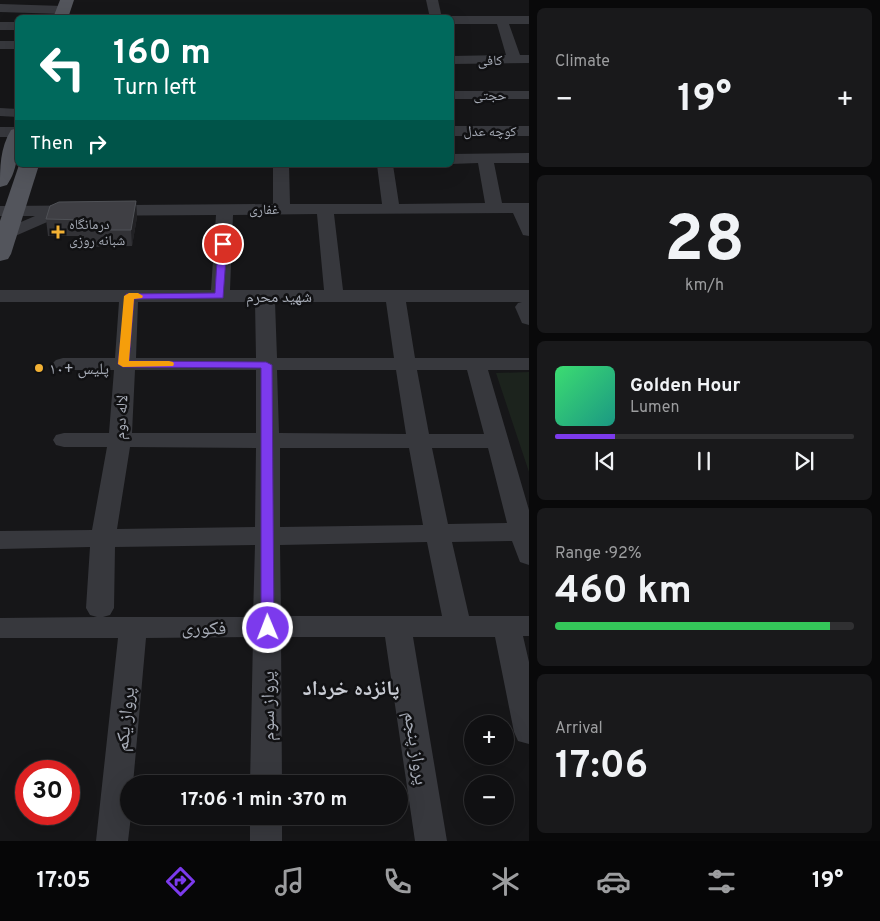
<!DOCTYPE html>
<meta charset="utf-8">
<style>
body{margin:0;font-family:Overpass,"Noto Naskh Arabic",sans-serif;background:#19191b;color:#f1f3f6;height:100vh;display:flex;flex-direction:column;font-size:19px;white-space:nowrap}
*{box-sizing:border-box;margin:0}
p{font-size:16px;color:#9c9d9f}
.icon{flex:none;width:28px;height:28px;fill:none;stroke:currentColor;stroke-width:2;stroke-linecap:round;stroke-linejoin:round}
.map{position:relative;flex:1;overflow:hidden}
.side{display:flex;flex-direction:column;gap:8px;padding:8px;background:#09090a;width:351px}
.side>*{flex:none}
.top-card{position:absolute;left:15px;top:15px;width:439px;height:152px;border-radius:8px;box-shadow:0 5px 20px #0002,0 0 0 1px #303032;background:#00695c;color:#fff;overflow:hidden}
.controls{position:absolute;left:464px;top:715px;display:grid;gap:10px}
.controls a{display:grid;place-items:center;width:50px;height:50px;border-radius:50%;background:#101012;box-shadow:0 5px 20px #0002,0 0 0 1px #303032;font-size:25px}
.speed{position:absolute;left:15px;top:760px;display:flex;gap:10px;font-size:25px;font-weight:700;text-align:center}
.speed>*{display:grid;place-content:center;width:65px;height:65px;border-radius:50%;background:#101012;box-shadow:0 5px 20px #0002,0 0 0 1px #303032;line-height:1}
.speed .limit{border:8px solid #d22;background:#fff;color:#111}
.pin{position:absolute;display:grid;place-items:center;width:42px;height:42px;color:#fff;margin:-21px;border:2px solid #fff;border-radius:50%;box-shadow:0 1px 5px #0007}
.me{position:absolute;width:55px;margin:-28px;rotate:359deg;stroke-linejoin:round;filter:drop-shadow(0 0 4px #0008)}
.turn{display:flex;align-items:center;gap:18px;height:105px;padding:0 15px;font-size:22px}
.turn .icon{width:65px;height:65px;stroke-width:2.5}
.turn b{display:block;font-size:35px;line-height:42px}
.then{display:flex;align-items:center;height:48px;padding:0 15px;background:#0003;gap:10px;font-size:19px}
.big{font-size:38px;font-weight:700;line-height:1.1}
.side .card{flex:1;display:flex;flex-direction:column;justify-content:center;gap:8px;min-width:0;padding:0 18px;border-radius:8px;background:#19191b}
.side .dial{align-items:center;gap:0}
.dial b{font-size:65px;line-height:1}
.song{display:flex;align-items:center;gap:15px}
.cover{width:60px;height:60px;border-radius:8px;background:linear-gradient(135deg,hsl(140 70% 55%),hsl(170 70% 35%))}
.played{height:5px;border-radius:2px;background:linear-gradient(90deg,#7c3aed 20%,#303032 20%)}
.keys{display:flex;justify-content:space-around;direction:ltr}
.heat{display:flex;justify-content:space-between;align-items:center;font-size:28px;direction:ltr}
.charge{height:8px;border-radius:4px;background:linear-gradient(90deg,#34c759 92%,#303032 0)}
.trip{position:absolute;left:120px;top:775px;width:288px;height:50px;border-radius:25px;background:#101012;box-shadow:0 5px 20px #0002,0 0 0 1px #303032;font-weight:700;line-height:50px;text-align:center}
.tabs{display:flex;height:80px;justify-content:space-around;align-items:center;background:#060607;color:#9c9d9f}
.tabs .icon{width:35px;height:35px}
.tabs .on{color:#7c3aed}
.tabs b{font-size:22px;color:#f1f3f6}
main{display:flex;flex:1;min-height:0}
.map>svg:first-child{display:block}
.green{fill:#1c231d}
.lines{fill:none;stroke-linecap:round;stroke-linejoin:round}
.minor{fill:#37383d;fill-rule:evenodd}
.major{fill:#53555c;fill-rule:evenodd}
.wall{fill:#323236}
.shaded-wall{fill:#212124}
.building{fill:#3f3f44;stroke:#4f5156}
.route{fill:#7c3aed;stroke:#51269a}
.slow{fill:#f59e0b}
.poi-dot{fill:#f2b134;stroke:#111113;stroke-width:2}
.labels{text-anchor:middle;stroke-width:5;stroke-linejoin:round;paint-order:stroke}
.far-street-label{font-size:14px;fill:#a8adb8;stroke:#111113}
.far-poi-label{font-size:14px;fill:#a8adb8;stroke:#111113;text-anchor:start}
.street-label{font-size:16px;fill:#a8adb8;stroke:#111113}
.poi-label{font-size:16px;fill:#a8adb8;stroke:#111113;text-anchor:start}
.near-street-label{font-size:19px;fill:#a8adb8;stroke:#111113}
.near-neighbourhood-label{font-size:21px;font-weight:bold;fill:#c9ccd4;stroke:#111113}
</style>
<main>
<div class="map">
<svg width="529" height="841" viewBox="0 0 529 841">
<rect width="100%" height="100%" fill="#161618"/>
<!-- green -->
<path class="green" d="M529 372V472L496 373Z"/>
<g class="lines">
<!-- minor -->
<g class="minor">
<path d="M426 0H438L442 18H430Z"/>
<path d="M0 4 63 6 69 10 63 14 0 12Z"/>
<path d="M451 16H529V24H509L520 55H529V63L451 64V56L506 55 497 24H451V18H446Z"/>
<rect x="0" y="22" width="18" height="8"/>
<rect x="0" y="41" width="18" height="8"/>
<rect x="451" y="91" width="78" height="8"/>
<path d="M0 108 18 109V117L0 116Z"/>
<rect x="451" y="126" width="78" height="10"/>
<rect x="0" y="127" width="18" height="10"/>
<path d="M529 153V163H494L502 203H529V236L523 235 513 213 334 214 343 290H529V325L522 323 515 307 518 303 522 302H406L415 358H529V370H488L529 510V565L520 562 512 541 452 542 469 616H529V636H523L529 662V744L518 741 514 732 495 637H413L447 841H415L385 637H281L282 784H250L253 637 146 638 133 784H129V816H131L128 841H96L118 638H0V618L97 617 90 615 86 608 90 547 0 549V531L92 530 107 447H64L56 445 53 440 56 435 64 433H109L114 370H63L56 368 52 364 56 360 63 358H115L119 302H0V290H211L216 215 61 216 6 240 0 239V231L35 216H0V206L273 204V165H289L290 204H382L377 165H393L399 204 485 203 478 163 451 164V154ZM317 214 324 290H230L233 215ZM138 302H255L256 358H136ZM275 302H386L394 358H277ZM135 370H256V433H132ZM277 370H396L406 434 279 433ZM417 370H467L484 434H429ZM130 447 256 448 255 527 117 529ZM280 448H409L423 525 280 527ZM432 448H488L507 523 448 524ZM427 542 442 616H281L280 545ZM255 545 253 617H103L110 615 114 608 115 547Z"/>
<rect x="250" y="816" width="32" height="25"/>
</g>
<!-- major -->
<g class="major">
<path d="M60 0H74L68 18H53Z"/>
<path d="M18 128C18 148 19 168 7 185L0 187C0 167 0 148 11 130Z"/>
<path d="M19 165H39L11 254 8 259 0 261V221Z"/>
</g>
</g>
<!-- wall -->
<path class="wall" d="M136 201 137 217 132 246 85 247 84 236H48L46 219Z"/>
<!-- shaded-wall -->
<path class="shaded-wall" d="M136 201 137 217 132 246 131 230Z"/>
<!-- building -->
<path class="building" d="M136 201 131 230H83L86 220 46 219 50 206 59 202Z"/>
<!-- route -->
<path class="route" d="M223 241 227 244 223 298 134 299 129 361 266 362 272 365 274 628 272 631 268 633 263 631 261 628V368L123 367 118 364 126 294 215 293 218 244Z"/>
<!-- slow -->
<path class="slow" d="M138 293 143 296 142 298 134 299 129 361H169L173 362 174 364 173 366 123 367 118 364 124 296 129 293Z"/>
<!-- markers -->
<g class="poi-dot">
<path d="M55.5 224.5h5v5h5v5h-5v5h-5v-5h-5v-5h5z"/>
<circle cx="39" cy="368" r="5"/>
</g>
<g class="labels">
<!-- far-street labels -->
<g class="far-street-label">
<text transform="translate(490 60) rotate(-1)" y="5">کافی</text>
<text x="490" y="100">حجتی</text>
<text x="490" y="136">کوچه عدل</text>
<text x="264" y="214">غفاری</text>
</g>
<!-- far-poi labels -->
<g class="far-poi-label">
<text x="69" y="229">درمانگاه<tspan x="69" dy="16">شبانه روزی</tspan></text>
</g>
<!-- street labels -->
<g class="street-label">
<text x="279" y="302">شهید محرم</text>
<text transform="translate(120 417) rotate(-86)" y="6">لاله دوم</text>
</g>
<!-- poi labels -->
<g class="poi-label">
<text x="49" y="374">پلیس +۱۰</text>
</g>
<!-- near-street labels -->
<g class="near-street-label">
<text transform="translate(204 627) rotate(1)" y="7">فکوری</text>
<text transform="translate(267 706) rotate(-90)" y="7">پرواز سوم</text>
<text transform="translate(124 719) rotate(-84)" y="7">پرواز یکم</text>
<text transform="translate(417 748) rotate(81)" y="7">پرواز پنجم</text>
</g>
<!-- near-neighbourhood labels -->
<g class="near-neighbourhood-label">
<text x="351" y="695">پانزده خرداد</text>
</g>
</g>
</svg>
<div class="controls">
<a>+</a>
<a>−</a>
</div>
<div class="speed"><div class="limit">30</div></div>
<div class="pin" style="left:223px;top:244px;background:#d93025"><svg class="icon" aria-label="arrive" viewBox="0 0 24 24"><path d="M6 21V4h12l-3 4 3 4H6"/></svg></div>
<svg class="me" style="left:268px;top:628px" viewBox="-20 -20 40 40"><circle r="17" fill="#7c3aed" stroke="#fff" stroke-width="3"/><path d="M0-11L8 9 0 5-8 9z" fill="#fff"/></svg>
<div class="trip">17:06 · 1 min · 370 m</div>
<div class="top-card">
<div class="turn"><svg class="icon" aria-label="left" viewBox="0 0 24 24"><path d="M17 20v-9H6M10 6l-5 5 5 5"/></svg><div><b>160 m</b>Turn left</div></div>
<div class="then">Then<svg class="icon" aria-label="right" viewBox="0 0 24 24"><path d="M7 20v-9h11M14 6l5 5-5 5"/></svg></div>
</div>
</div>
<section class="side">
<div class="card"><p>Climate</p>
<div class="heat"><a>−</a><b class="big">19°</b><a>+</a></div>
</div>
<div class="card dial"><b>28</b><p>km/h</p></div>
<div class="card">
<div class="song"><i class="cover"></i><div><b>Golden Hour</b><p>Lumen</p></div></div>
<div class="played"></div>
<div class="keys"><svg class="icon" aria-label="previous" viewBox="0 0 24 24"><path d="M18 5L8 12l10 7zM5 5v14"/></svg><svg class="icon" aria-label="pause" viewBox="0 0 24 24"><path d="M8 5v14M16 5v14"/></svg><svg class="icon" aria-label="next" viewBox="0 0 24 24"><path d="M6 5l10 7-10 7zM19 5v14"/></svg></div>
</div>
<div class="card"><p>Range · 92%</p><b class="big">460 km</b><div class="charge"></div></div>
<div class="card"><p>Arrival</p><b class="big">17:06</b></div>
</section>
</main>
<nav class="tabs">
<b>17:05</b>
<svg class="icon on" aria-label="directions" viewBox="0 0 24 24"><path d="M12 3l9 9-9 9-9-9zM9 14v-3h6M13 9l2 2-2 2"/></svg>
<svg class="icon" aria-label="music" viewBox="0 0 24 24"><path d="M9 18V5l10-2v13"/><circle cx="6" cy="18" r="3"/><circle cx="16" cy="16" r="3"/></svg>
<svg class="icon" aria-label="phone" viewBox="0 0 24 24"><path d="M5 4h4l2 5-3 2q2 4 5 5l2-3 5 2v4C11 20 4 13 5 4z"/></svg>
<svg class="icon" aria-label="climate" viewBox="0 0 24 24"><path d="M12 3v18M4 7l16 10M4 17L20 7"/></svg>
<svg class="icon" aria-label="car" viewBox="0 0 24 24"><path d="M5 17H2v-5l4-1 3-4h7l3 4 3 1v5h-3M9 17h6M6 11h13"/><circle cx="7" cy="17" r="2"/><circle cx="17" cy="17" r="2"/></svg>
<svg class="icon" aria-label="filters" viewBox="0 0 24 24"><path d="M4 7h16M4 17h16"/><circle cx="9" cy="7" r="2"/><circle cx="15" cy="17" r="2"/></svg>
<b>19°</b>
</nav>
